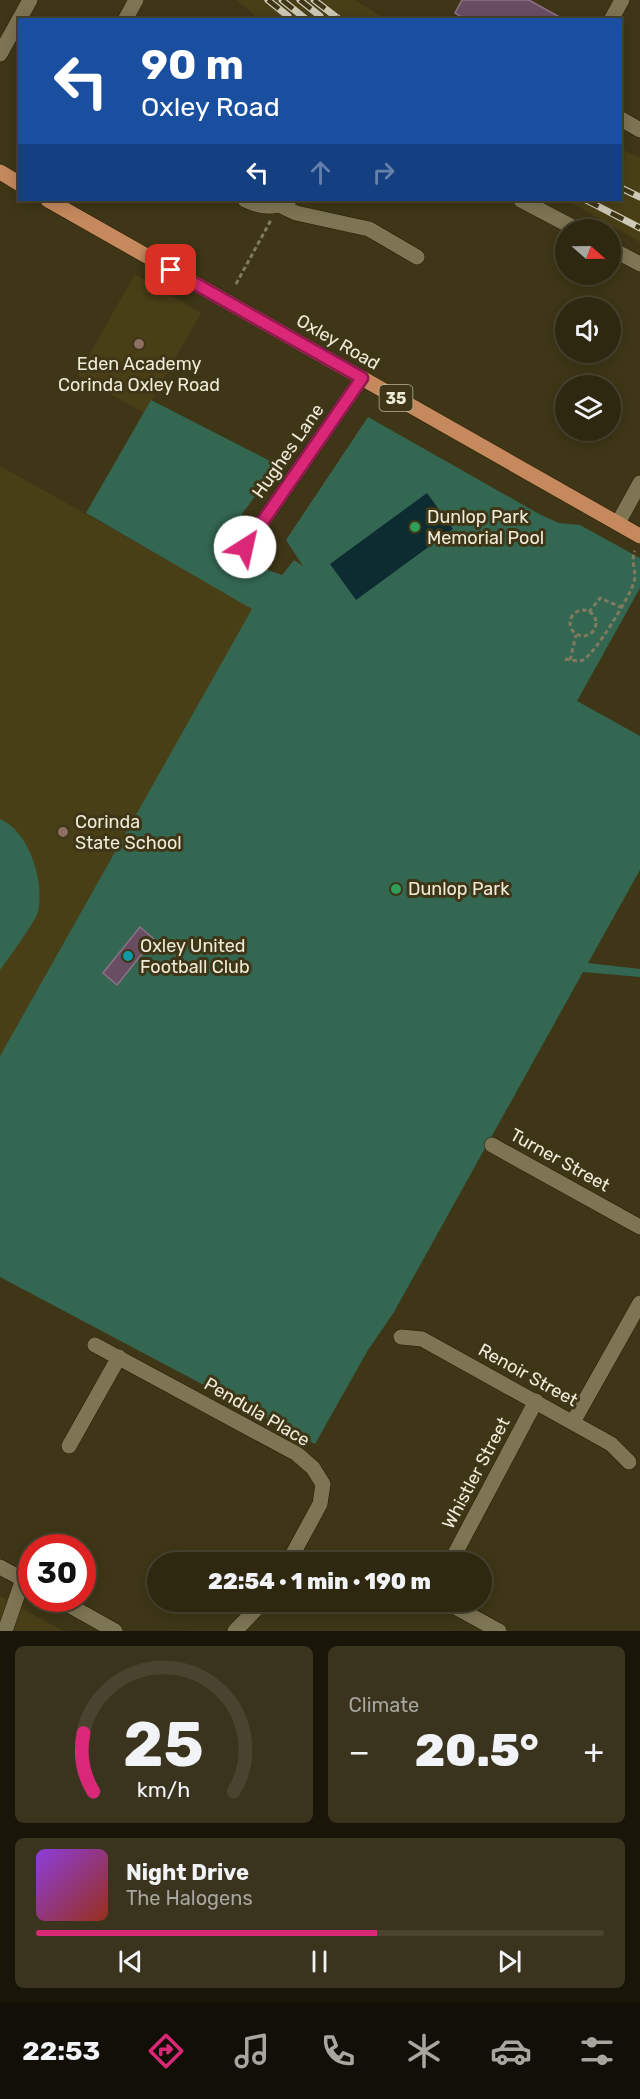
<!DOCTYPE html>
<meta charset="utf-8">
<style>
body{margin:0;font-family:Rubik,sans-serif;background:#3a341e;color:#f1f3f6;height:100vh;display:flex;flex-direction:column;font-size:22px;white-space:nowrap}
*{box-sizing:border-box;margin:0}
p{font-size:20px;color:#a7a69f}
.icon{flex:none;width:33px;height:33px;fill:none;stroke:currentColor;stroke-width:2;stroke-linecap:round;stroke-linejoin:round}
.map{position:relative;height:1631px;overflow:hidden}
.side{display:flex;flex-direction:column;gap:15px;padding:15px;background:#191609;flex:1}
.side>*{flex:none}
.banner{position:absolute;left:18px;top:18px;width:604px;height:183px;border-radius:0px;box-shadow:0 3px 15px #0003,0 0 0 2px #494430;background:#1a4fa0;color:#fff;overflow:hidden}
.needle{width:39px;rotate:110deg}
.tools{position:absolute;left:555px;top:219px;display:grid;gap:12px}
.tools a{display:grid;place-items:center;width:66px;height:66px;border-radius:50%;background:#2e2810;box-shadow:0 3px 15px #0003,0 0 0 2px #494430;font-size:30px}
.speed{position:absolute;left:18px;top:1534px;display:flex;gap:12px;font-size:30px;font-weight:700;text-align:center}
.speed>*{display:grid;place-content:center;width:78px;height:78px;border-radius:50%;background:#2e2810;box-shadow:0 3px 15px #0003,0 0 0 2px #494430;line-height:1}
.speed .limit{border:9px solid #d22;background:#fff;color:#111}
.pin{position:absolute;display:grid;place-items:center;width:51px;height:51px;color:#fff;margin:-26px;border-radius:12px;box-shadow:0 3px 9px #0006}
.me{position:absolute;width:66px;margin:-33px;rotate:35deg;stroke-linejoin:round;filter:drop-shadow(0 0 4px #0008)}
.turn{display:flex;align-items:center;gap:21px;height:126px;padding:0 24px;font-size:27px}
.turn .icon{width:78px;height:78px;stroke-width:2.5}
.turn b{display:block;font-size:42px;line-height:51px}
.lanes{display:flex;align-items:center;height:57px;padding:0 24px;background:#0003;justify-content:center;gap:30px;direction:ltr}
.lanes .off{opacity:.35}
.big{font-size:45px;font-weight:800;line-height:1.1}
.side .widget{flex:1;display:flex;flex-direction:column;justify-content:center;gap:9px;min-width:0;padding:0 21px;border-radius:9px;background:#3a341e}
.side .dial{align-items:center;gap:0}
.dial svg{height:156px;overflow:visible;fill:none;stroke:#494430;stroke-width:7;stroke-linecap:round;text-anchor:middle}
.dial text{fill:#f1f3f6;stroke:none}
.song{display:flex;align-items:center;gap:18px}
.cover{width:72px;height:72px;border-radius:9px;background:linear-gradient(135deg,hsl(270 70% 55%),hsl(10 70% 35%))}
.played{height:6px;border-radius:3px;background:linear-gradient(90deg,#db2777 60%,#494430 60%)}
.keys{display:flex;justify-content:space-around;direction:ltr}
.heat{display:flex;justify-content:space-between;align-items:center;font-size:33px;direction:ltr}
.side .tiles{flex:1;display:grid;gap:15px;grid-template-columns:1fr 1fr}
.widget:last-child{grid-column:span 2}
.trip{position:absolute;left:147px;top:1552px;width:345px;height:60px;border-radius:30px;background:#2e2810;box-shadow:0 3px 15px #0003,0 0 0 2px #494430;font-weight:800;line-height:60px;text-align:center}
.tabs{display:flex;height:96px;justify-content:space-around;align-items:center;background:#121006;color:#a7a69f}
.tabs .icon{width:42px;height:42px}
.tabs .current{color:#db2777}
.tabs b{font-size:27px;color:#f1f3f6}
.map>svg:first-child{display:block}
.built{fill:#493f17}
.green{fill:#346752}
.water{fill:#0c2c31}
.building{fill:#694e63;stroke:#8e7187;stroke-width:1.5}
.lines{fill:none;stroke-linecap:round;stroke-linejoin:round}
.minor-casing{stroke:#251d00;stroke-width:16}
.major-casing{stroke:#251d00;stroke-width:16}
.path{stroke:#807a5f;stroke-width:3;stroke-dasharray:4.5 3;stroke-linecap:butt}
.minor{stroke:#7e7554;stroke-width:15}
.major{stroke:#c5895d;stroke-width:15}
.rail-casing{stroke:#cfcab6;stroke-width:7}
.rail{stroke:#3e3616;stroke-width:4.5;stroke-dasharray:14;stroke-linecap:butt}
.route-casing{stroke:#8e194d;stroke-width:15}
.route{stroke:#db2777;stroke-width:10}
.education-dot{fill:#8d6e63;stroke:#3e3616;stroke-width:2}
.leisure-dot{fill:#2e9e5b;stroke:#3e3616;stroke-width:2}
.culture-dot{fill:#0f9aa8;stroke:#3e3616;stroke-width:2}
.labels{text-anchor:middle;stroke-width:6;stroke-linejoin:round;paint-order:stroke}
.shield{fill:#3e3616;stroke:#bab59e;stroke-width:1.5}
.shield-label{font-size:16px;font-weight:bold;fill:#efebd9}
.street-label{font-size:18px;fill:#efebd9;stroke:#3e3616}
.poi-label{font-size:18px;fill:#efebd9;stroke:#3e3616;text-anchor:start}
</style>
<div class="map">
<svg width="640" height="1631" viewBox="0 0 640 1631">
<rect width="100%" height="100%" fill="#3e3616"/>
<!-- built -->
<g class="built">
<path d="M236 0H355L386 19H259Z"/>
<path d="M621 149 640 157V242L566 200H621Z"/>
<path d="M135 274 201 313 144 413 78 375Z"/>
<path d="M0 466 253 608 0 1056Z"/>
<path d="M0 1596 63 1631H0Z"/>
</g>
<!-- green -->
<g class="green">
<path d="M151 400 278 465 242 514 238 532 230 544 265 569 282 575 294 560 303 566 286 540 368 417 541 515 559 523 580 525 640 558V588L577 701 640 736V870L588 963 640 969V977L583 972 394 1312 368 1350 315 1444 0 1277V1056L252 609 86 513Z"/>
<path d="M0 819C29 831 45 882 38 912 35 922 8 959 0 970Z"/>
</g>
<!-- water -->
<path class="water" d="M427 493 453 529 356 600 330 564Z"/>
<!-- building -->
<g class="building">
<path d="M462 0H529L565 20H466L455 13Z"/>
<path d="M140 927 154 939 117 985 103 973Z"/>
</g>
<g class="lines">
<defs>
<g id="minor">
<path d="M125 20 136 0"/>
<path d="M611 20 622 0"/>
<path d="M0 54 30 0"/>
<path d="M621 119 640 130"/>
<path d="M245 200C260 207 275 210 289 200"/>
<path d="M521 200 578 230"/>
<path d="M281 206 296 213 369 229 417 257"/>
<path d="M610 248 640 264"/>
<path d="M618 523 640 483"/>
<path d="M245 547 362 378"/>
<path d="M492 1145 640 1227"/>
<path d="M401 1337 422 1339 611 1444 629 1462"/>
<path d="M95 1345 297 1454 313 1468 323 1484 320 1504 288 1563"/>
<path d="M573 1422 640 1303"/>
<path d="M69 1446 119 1357"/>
<path d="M450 1563 536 1401"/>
<path d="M0 1567 32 1584"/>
<path d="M58 1599 115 1631"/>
<path d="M446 1602 499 1631"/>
<path d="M5 1631 23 1579"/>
<path d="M235 1631 263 1602"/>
</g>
<g id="major">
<path d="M0 172 20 184"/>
<path d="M48 200 640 536"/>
</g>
</defs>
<!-- minor casing -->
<use href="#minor" class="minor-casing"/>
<!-- major casing -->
<use href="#major" class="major-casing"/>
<!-- path -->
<g class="path">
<path d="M236 284 271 220"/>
<circle cx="583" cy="623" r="13"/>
<path d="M589 612 600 598 621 607"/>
<path d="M565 659C571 660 578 662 583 660 595 654 630 596 634 582 637 572 630 561 635 551"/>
<path d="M570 660 576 635"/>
</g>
<!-- minor -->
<use href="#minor" class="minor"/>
<!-- major -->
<use href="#major" class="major"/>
<defs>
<g id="rail">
<path d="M268 0 288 16"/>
<path d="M282 0 307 20"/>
<path d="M300 0 320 16"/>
<path d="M314 0 340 20"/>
<path d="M621 188 640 197"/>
<path d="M586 200 640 228"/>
</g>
</defs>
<!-- rail casing -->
<use href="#rail" class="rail-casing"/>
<!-- rail -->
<use href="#rail" class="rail"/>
</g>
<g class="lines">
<defs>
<path id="route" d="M171 270 362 378 245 547"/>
</defs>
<!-- route casing -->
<use href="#route" class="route-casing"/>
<!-- route -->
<use href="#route" class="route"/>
</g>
<!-- markers -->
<g class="education-dot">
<circle cx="139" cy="344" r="6"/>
<circle cx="63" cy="832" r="6"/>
</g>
<g class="leisure-dot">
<circle cx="415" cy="527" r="6"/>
<circle cx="396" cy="889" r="6"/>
</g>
<circle class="culture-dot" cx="128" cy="956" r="6"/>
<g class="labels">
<!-- shield labels -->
<rect class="shield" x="379.5" y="385" width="33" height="26" rx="4.5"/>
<g class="shield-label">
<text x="396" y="404">35</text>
</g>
<!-- street labels -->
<g class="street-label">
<text transform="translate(338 342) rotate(30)" y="6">Oxley Road</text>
<text transform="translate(288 451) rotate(-55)" y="6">Hughes Lane</text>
<text transform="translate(560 1160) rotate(29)" y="6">Turner Street</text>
<text transform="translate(528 1375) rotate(29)" y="6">Renoir Street</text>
<text transform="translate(257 1412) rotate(30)" y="6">Pendula Place</text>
<text transform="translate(476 1473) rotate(-62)" y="6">Whistler Street</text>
</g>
<!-- poi labels -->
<g class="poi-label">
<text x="139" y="370" text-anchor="middle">Eden Academy<tspan x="139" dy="21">Corinda Oxley Road</tspan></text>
<text x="427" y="523">Dunlop Park<tspan x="427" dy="21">Memorial Pool</tspan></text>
<text x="75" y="828">Corinda<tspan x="75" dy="21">State School</tspan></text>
<text x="408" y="895">Dunlop Park</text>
<text x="140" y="952">Oxley United<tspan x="140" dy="21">Football Club</tspan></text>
</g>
</g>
</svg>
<div class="tools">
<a><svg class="needle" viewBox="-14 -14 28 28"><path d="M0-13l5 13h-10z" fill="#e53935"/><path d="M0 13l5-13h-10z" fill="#a7a69f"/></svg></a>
<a><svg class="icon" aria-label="sound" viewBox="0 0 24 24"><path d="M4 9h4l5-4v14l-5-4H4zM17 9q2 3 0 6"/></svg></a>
<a><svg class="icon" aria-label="layers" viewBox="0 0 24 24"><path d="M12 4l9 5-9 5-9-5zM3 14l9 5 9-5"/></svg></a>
</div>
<div class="speed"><div class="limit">30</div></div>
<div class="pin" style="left:171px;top:270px;background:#d93025"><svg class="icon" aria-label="arrive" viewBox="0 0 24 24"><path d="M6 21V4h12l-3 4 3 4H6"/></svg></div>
<svg class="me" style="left:245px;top:547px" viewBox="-20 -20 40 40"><circle r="19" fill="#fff"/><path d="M0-13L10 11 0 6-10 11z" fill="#db2777"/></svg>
<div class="trip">22:54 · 1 min · 190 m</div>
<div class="banner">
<div class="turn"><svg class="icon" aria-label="left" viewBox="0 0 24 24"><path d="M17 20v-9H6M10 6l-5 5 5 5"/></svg><div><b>90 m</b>Oxley Road</div></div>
<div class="lanes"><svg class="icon" aria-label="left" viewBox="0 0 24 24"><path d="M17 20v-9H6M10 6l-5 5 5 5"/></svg><svg class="icon off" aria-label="ahead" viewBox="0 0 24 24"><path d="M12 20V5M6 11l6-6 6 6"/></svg><svg class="icon off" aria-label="right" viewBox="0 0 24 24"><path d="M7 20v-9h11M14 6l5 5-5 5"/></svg></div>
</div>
</div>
<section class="side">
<div class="tiles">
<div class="widget dial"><svg viewBox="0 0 100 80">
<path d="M14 69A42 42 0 1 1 86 69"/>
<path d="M14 69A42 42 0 0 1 9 39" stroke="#db2777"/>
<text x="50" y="56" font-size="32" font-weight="700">25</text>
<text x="50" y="72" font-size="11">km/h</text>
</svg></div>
<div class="widget"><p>Climate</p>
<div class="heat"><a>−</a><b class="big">20.5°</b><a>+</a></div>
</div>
<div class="widget">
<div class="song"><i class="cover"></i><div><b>Night Drive</b><p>The Halogens</p></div></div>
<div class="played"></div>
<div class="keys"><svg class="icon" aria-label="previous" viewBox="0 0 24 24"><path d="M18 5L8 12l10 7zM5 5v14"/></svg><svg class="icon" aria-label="pause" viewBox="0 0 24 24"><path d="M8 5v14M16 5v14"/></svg><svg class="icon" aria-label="next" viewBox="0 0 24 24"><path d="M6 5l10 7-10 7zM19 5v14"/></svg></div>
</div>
</div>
</section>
<nav class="tabs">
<b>22:53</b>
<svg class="icon current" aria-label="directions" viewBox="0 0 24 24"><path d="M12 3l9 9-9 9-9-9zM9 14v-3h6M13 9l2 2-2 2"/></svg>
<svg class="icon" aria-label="music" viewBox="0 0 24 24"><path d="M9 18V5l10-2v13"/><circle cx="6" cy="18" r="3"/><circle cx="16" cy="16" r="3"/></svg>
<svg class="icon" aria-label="phone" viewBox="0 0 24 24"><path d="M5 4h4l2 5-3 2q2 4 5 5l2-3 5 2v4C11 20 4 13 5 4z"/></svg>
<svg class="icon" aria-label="climate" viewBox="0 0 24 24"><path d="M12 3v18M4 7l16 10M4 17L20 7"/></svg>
<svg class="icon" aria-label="car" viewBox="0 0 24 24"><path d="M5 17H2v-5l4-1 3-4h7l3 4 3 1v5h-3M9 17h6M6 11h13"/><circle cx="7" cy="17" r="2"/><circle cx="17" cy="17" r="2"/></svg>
<svg class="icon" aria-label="filters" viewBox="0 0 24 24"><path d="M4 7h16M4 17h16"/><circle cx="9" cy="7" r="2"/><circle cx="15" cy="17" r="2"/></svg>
</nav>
